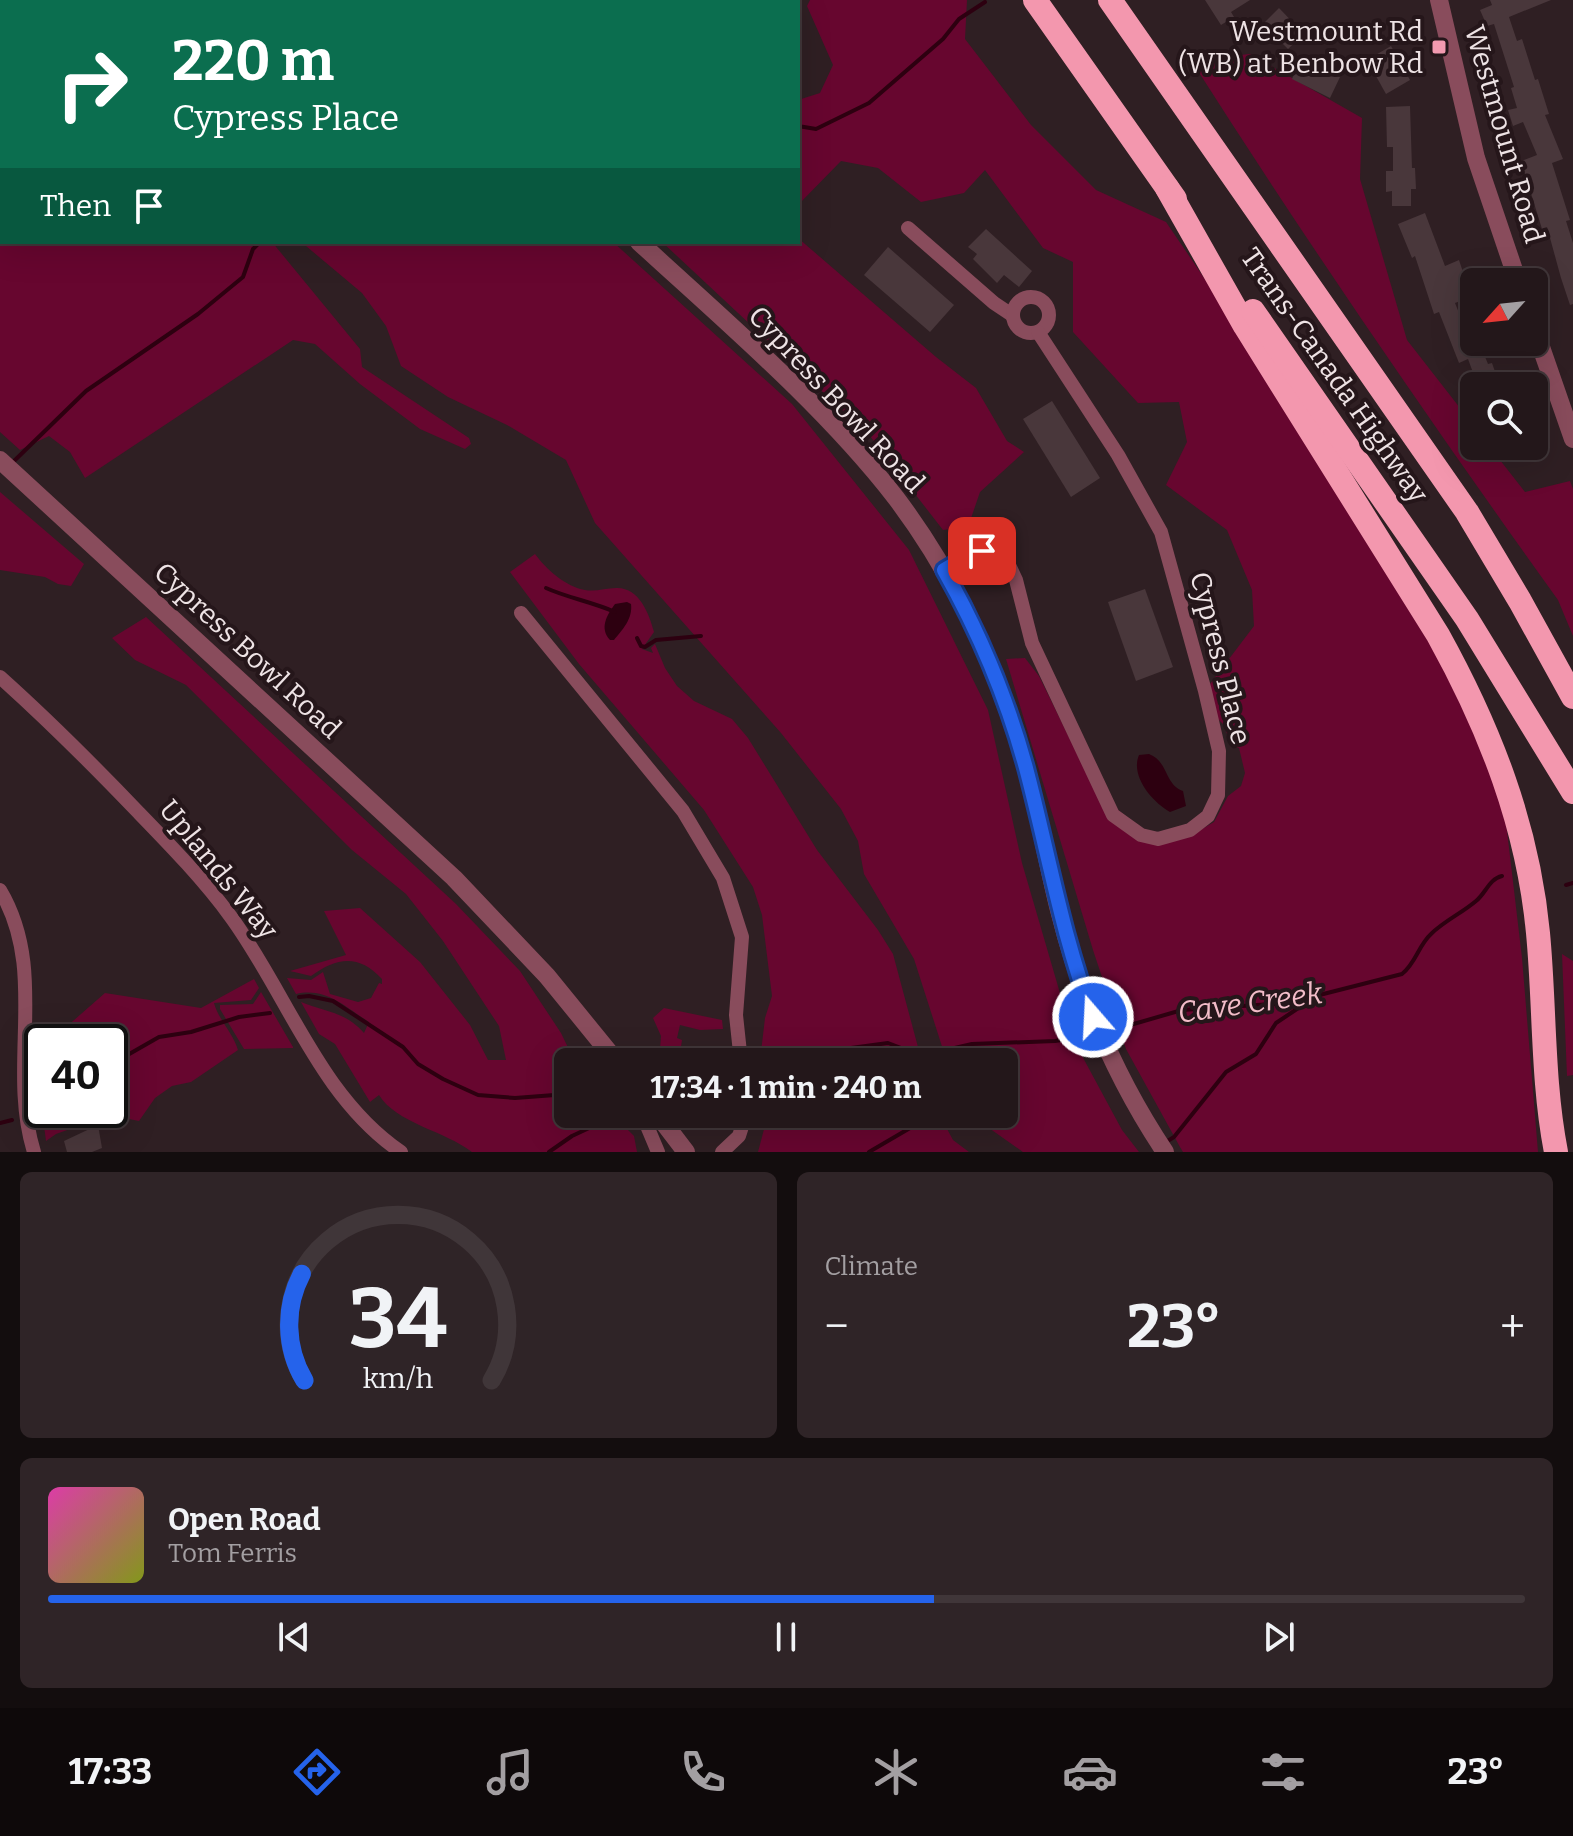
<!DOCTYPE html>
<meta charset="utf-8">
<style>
body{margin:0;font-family:Bitter,serif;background:#2f2427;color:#f1f3f6;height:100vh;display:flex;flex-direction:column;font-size:30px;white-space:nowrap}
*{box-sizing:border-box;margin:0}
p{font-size:26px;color:#a39fa2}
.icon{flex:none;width:44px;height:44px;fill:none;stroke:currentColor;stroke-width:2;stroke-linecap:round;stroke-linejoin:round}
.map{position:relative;height:1152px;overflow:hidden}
.sheet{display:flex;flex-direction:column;gap:20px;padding:20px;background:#130d0e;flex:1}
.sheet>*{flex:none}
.guide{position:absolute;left:0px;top:0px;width:800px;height:244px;box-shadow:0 8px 32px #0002,0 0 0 2px #403639;background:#0b6e4f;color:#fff;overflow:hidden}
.needle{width:52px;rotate:243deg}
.fabs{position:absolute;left:1460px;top:268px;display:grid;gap:16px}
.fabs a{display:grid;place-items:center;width:88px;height:88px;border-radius:12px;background:#23171a;box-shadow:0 8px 32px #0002,0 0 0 2px #403639;font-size:40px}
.speed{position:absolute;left:24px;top:1024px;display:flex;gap:16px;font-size:40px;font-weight:700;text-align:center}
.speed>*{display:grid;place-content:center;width:104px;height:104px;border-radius:50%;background:#23171a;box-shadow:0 8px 32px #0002,0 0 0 2px #403639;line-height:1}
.speed .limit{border:4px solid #111;border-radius:12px;background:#fff;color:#111}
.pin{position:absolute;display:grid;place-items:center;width:68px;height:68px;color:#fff;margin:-34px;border-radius:16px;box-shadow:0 4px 12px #0006}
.me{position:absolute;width:88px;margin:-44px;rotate:341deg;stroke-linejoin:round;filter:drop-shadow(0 0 6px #0008)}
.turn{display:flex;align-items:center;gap:28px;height:168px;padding:0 40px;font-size:36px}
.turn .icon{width:104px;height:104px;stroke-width:2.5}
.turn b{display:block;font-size:56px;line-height:68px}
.then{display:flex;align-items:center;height:76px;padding:0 40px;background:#0003;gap:16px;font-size:30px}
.big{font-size:60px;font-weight:700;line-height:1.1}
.sheet .card{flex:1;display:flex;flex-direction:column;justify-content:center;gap:12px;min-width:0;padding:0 28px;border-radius:12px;background:#2f2427}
.sheet .dial{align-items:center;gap:0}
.dial svg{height:208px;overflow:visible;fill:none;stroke:#403639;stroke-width:7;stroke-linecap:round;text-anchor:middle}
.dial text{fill:#f1f3f6;stroke:none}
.song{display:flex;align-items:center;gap:24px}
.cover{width:96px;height:96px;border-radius:12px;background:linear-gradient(135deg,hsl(320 70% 55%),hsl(70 70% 35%))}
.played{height:8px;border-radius:4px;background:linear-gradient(90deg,#2563eb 60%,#403639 60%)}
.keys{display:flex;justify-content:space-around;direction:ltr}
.heat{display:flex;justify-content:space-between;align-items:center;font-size:44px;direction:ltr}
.sheet .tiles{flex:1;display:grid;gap:20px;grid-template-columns:1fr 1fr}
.card:last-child{grid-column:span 2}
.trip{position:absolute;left:554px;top:1048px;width:464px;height:80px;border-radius:12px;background:#23171a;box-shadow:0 8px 32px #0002,0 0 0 2px #403639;font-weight:700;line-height:80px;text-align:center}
.tab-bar{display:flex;height:128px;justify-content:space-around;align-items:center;background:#0e090a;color:#a39fa2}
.tab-bar .icon{width:56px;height:56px}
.tab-bar .selected{color:#2563eb}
.tab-bar b{font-size:36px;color:#f1f3f6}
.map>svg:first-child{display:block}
.green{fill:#67062f}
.water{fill:#2d0010}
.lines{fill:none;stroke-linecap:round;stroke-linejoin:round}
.stream{stroke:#2d0010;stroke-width:4}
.building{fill:#49373b}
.minor{stroke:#894c5c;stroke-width:14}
.tertiary{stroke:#894c5c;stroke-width:18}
.motorway{stroke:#f397ae;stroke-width:24}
.route-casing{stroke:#184099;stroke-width:20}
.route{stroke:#2563eb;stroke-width:14}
.poi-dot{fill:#f29ab0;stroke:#25161a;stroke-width:3}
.labels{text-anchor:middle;stroke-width:8;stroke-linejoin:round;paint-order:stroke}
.poi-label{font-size:28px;fill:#eee3e5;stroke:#25161a;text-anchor:end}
.street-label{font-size:28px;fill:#eee3e5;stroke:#25161a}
.water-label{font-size:30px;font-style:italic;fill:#f2bcc8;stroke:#25161a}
</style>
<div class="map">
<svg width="1573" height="1152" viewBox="0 0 1573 1152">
<rect width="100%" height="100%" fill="#2f1f23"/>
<!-- green -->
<g class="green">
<path d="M0 0 69 2H2V242H272L360 349 362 367 469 438 471 444 465 449 420 429 360 384 315 344 293 340 85 478 70 452 49 436 20 450 0 432Z"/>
<path d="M810 0H967L965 39 1031 125 1096 190 1166 222 1213 291 1462 696 1505 814 1522 958 1538 1152H1183L1180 1147 1126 1049 1093 950 1006 659 1025 658 1039 676 1094 788 1157 845 1188 837 1214 822 1228 796 1241 786 1245 773 1239 748 1231 745 1224 725 1217 718 1210 684 1254 626 1252 590 1227 530 1166 485 1187 442 1179 402 1138 403 1073 332V262L1043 248 985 170 964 193 921 202 878 168 841 161 798 205V100L820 93 833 65 807 6Z"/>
<path d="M1250 54 1362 118 1360 179 1407 340 1474 426V446H1489L1525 492 1570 481 1573 489V636L1558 600C1431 423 1308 244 1191 60Z"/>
<path d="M798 238 936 357 976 388 1007 441 1024 452 980 492 968 527 943 530 870 436 662 242H798Z"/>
<path d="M298 242H613L792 404 909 550 988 710 1022 863 1074 1041 1122 1130 1139 1152H1023L979 1121 974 1114H1004V1062H947L914 959 864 874 858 841 841 809 781 733 595 523 566 460 507 425 448 397 401 366 386 326 362 293 306 246Z"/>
<path d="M0 492 84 564 71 586 58 584 45 577 0 570Z"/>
<path d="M535 554C546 569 566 587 585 590 595 592 606 588 616 588 639 587 649 613 654 632L642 649 653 653 651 648 655 644 665 668 677 686 694 701 732 719 748 738 817 850 878 930 893 954 922 1062H839L837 1048 799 1062H758L757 1054 761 1052 765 1018 772 996 762 915 753 887 704 810 579 664 510 572Z"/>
<path d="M146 617 456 904 520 971 561 1033 575 1062H568V1114H612L634 1136 637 1152H472C445 1131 396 1123 379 1095L370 1102 335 1044 319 1034 301 1002C324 1012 345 1011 364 1033L369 1022C345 1007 326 987 296 994L287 978 311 980 323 972 330 994 358 1002 371 998 379 983 382 984V979C359 954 337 957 311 976L290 971 346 955 324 911 360 908 420 962 470 1025 488 1060H506L499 1026 443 941 406 894 352 850 186 685 135 660 112 638Z"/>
<path d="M1562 954 1573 961V1075L1567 1076Z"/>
<path d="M254 979 259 988 251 1000 214 1003C218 1019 233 1033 238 1050L191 1082 172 1086 155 1098 139 1121 109 1115 56 1134 46 1141 39 1087 42 1047V1110H110V1042H49L105 993 201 1008Z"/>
<path d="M261 992 293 1047V1048L244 1049 220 1009V1005L253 1004Z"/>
<path d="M664 1008 722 1020 723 1029 700 1030 680 1025 677 1038 682 1040 680 1053 713 1062H659L661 1036 653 1018Z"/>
<path d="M768 1114H939L953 1140 969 1152H758Z"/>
</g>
<!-- water -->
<g class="water">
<path d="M627 602 631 604C633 619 622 630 614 640H610C599 628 607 615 615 604Z"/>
<path d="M1149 754C1169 762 1164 784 1183 791L1186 806 1170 812C1152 802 1130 776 1139 755Z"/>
</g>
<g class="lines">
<!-- stream -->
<g class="stream">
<path d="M798 126 816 129 869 103 943 39 959 19 985 2"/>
<path d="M13 462 86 391 198 314 243 277 253 249 260 242"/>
<path d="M546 588C568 598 593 602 615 612"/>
<path d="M637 638 641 646 645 647 656 640 701 636"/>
<path d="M1566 885 1573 883"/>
<path d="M299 997 309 996 333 1001 403 1047 418 1064 443 1079 478 1095 515 1098 568 1094"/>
<path d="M1106 1032 1182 1010 1288 1003 1402 974C1416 963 1418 946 1431 934 1444 921 1462 913 1476 901 1486 893 1489 879 1502 876"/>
<path d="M817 1062 851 1048 888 1043 909 1051 946 1050 972 1044 1055 1041 1093 1035"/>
<path d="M110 1065 159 1037 191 1032 239 1017 270 1013"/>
<path d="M43 1111 45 1110"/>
<path d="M0 1123 12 1120"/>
<path d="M1166 1142 1174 1137 1226 1072 1256 1054 1276 1023 1312 999"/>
<path d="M549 1152 572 1136 619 1114"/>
<path d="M869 1152 934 1114"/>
</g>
</g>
<!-- building -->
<g class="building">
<path d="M1205 0H1250L1231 12 1234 17 1221 25Z"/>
<path d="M1490 0H1551L1509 17 1517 41 1522 39 1535 80 1538 79 1549 114 1545 115 1563 159 1552 163 1570 220 1566 221 1573 243V304L1570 305 1561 278 1547 227 1542 229 1521 161 1537 155 1523 122 1513 126 1508 110 1517 108 1511 88 1514 87 1494 24 1487 26 1480 10 1492 5Z"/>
<path d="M1279 8 1304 34 1288 49 1263 24Z"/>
<path d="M1391 46 1410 80 1386 94 1367 60Z"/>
<path d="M1321 55 1335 62 1330 73 1340 77 1330 98 1292 79 1300 61 1315 68Z"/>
<path d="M1410 106 1412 168H1415L1416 189H1411V206H1392V191L1386 192V171H1393V147H1387L1386 107Z"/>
<path d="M1425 213 1445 266 1459 260 1465 278 1469 277 1474 296 1455 303 1465 328 1474 325V342H1479L1488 364 1492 363 1500 386H1478L1468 359 1459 363 1439 312 1434 314 1415 256 1412 258 1398 224Z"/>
<path d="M986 229 1032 271 1019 287 1004 275 997 283 973 259 977 254 968 247Z"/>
<path d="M888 247 954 305 930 332 864 275Z"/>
<path d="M1052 401 1100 478 1071 497 1023 419Z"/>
<path d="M1145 589 1173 667 1136 681 1108 602Z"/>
<path d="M98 1125 102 1148 92 1152H67L64 1141Z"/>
</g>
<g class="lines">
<!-- minor -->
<g class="minor">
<path d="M694 0 696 2"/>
<path d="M908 228 994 303 1012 315"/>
<circle cx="1031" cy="315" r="18"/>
<path d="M944 570 973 553 982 551 994 553 1008 563 1016 580 1032 643 1113 815 1141 835 1158 839 1190 830 1208 816 1218 795 1219 751 1205 691 1161 532 1118 455 1038 332"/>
<path d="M521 613 683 811 723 878 742 937 736 1015 741 1062"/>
<path d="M0 677C48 720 94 766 139 813 171 846 204 880 231 917 288 995 319 1096 401 1152"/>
<path d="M0 890C49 972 7 1065 34 1152"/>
<path d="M642 1114 658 1152"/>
<path d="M722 1152 739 1136 746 1114"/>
</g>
<!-- tertiary -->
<g class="tertiary">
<path d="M429 0 430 2"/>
<path d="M1439 0 1476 158 1518 282"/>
<path d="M639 242C725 321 825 406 896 498 946 564 983 639 1010 717 1033 779 1043 846 1059 910 1081 997 1115 1077 1165 1152"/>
<path d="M1534 327 1573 439"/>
<path d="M0 460 454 878 547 976 617 1062"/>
<path d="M657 1114 686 1152"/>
</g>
<!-- motorway -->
<g class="motorway">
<path d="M1035 0 1175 199"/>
<path d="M1110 0 1467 512 1520 601 1573 697"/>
<path d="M1167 188 1245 326 1438 635C1490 729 1528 826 1538 933 1545 1006 1542 1080 1556 1152"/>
<path d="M1253 311 1467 619 1573 792"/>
</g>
</g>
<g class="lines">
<defs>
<path id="route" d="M982 551 973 553 944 570C979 632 1007 698 1026 768 1048 851 1062 936 1093 1017"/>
</defs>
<!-- route casing -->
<use href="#route" class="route-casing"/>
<!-- route -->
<use href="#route" class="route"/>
</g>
<!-- markers -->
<rect class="poi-dot" x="1431" y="39" width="16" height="16" rx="4"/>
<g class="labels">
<!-- poi labels -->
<g class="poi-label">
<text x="1423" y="41">Westmount Rd<tspan x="1423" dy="32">(WB) at Benbow Rd</tspan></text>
</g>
<!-- street labels -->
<g class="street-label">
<text transform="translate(1505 134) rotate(74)" y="10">Westmount Road</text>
<text transform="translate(1335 375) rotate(55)" y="10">Trans-Canada Highway</text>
<text transform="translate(837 399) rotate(47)" y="10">Cypress Bowl Road</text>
<text transform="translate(248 650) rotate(43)" y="10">Cypress Bowl Road</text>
<text transform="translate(1221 658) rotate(76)" y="10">Cypress Place</text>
<text transform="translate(219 869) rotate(51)" y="10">Uplands Way</text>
</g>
<!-- water labels -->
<g class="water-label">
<text transform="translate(1250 1003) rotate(-8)" y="10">Cave Creek</text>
</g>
</g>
</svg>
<div class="fabs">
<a><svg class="needle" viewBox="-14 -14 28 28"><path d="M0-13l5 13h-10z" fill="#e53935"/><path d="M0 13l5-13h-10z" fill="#a39fa2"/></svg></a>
<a><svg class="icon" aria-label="search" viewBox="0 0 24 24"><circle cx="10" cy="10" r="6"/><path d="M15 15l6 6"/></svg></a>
</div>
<div class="speed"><div class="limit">40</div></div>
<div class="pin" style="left:982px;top:551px;background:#d93025"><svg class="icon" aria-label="arrive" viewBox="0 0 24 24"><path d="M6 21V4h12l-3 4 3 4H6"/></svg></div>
<svg class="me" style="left:1093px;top:1017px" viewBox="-20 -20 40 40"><circle r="17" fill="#2563eb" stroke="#fff" stroke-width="3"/><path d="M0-11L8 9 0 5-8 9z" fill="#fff"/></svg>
<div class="trip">17:34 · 1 min · 240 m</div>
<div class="guide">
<div class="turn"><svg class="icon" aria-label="right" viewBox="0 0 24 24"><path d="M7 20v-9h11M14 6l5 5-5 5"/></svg><div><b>220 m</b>Cypress Place</div></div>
<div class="then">Then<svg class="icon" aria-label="arrive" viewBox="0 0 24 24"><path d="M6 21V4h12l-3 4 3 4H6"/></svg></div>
</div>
</div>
<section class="sheet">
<div class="tiles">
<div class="card dial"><svg viewBox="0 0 100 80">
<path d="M14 69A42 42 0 1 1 86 69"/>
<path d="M14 69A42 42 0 0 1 13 28" stroke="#2563eb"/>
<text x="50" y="56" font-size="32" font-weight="700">34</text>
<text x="50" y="72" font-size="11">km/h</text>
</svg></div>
<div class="card"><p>Climate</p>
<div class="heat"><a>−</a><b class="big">23°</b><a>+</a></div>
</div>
<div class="card">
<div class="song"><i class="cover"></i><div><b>Open Road</b><p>Tom Ferris</p></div></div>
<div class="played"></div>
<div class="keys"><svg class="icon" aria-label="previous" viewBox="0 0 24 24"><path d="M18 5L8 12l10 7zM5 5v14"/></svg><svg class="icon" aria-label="pause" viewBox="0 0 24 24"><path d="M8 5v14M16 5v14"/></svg><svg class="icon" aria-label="next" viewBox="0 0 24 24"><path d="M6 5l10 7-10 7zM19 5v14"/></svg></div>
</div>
</div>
</section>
<nav class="tab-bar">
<b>17:33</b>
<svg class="icon selected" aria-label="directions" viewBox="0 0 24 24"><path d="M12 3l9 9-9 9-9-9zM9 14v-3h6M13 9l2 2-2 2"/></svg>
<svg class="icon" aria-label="music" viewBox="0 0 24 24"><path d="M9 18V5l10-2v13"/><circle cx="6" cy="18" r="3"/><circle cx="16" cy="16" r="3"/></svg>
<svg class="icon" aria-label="phone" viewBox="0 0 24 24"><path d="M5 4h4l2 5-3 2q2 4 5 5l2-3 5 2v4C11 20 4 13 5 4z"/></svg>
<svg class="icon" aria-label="climate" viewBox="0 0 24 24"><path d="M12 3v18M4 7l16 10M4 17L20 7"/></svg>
<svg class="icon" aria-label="car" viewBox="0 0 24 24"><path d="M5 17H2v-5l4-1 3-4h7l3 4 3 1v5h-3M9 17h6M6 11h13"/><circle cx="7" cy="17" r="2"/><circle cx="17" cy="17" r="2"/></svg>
<svg class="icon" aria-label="filters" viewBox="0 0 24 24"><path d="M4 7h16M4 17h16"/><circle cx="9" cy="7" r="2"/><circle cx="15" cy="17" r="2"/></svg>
<b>23°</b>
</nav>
